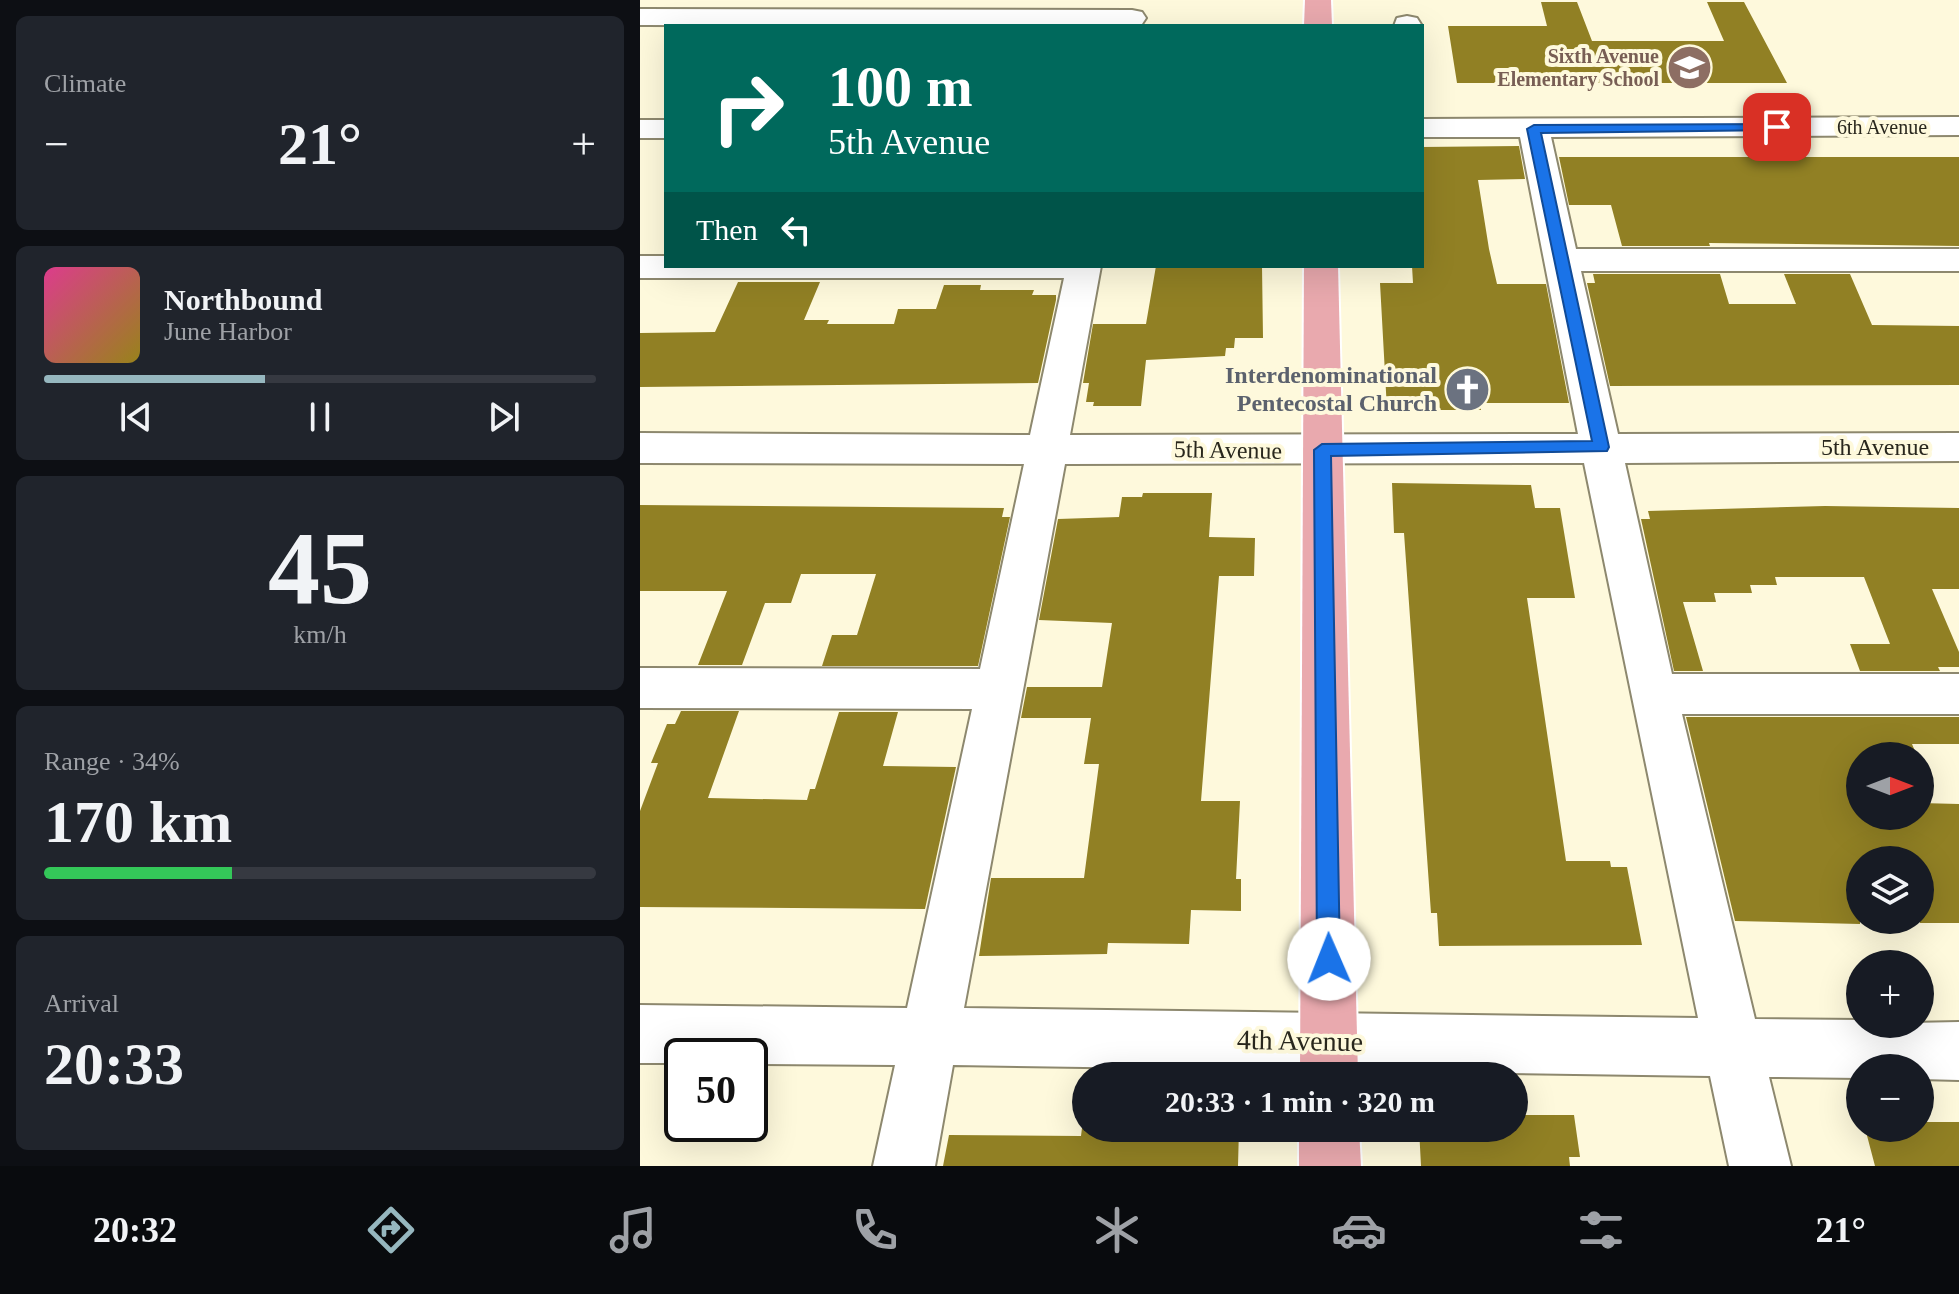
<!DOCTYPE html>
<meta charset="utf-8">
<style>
body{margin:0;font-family:"Times New Roman",serif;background:#20242c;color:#f1f3f6;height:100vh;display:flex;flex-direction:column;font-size:30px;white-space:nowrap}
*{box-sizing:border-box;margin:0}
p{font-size:26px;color:#9ea1a6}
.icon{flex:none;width:44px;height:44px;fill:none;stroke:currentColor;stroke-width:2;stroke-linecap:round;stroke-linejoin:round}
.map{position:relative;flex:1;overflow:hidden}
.sheet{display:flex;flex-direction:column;gap:16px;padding:16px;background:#0d0f14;width:640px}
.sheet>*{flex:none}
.top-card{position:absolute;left:24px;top:24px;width:760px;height:244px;border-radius:0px;box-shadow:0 8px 32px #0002;background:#00695c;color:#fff;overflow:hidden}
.needle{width:52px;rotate:90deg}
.buttons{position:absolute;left:1206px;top:742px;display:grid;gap:16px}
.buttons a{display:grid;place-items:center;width:88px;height:88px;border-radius:50%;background:#171b24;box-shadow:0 8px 32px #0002;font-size:40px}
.speed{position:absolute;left:24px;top:1038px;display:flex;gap:16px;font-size:40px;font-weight:700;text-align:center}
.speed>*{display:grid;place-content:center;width:104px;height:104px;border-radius:50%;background:#171b24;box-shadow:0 8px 32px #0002;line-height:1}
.speed .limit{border:4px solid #111;border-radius:12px;background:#fff;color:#111}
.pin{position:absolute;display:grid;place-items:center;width:68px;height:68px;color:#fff;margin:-34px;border-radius:16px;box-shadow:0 4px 12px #0006}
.me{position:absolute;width:88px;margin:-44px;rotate:359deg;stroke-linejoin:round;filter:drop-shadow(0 0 6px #0008)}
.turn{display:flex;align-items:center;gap:28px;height:168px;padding:0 32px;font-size:36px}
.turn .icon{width:104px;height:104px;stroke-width:2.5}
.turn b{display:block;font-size:56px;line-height:68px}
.then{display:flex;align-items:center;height:76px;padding:0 32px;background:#0003;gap:16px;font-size:30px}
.big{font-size:60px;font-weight:800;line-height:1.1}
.sheet .widget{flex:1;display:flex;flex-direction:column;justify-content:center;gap:12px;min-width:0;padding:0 28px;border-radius:12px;background:#20242c}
.sheet .dial{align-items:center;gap:0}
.dial b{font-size:104px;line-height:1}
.song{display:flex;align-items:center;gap:24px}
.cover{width:96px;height:96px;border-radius:12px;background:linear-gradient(135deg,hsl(330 70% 55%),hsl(50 70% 35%))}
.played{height:8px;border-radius:4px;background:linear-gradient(90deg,#96b7bf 40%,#363941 40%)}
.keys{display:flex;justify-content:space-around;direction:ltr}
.heat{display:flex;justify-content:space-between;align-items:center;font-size:44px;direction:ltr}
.charge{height:12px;border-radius:6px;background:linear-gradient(90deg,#34c759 34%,#363941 0)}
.trip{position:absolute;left:432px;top:1062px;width:456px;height:80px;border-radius:40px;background:#171b24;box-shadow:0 8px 32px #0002;font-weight:800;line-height:80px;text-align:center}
.menu{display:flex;height:128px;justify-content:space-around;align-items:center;background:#090b0e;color:#9ea1a6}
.menu .icon{width:56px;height:56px}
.menu .selected{color:#96b7bf}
.menu b{font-size:36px;color:#f1f3f6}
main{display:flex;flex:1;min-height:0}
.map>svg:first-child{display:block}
.building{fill:#918024}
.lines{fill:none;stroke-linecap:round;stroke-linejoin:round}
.minor-casing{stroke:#8d886e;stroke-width:4}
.major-casing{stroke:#fff;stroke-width:4}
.minor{fill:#fff;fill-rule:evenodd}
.major{fill:#e9a9ae;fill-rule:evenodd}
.route{fill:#1a73e8;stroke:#114b97;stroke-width:2}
.labels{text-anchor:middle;stroke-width:8;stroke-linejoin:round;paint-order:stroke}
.far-education-label{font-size:20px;font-weight:bold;fill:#785e54;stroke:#fef9dc;text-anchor:end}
.far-street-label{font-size:20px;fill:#29271d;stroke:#fef9dc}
.worship-label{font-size:24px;font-weight:bold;fill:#5b616d;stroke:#fef9dc;text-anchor:end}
.street-label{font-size:24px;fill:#29271d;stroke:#fef9dc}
.near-street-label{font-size:28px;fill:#29271d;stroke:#fef9dc}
</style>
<main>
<section class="sheet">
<div class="widget"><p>Climate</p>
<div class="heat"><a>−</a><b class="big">21°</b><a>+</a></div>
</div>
<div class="widget">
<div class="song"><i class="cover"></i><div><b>Northbound</b><p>June Harbor</p></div></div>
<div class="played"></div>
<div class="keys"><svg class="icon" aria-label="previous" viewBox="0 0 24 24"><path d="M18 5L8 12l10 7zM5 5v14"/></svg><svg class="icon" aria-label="pause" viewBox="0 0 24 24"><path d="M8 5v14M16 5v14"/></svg><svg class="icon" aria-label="next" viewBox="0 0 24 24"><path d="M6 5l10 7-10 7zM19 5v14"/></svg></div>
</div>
<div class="widget dial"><b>45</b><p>km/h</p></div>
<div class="widget"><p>Range · 34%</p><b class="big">170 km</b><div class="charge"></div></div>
<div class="widget"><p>Arrival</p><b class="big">20:33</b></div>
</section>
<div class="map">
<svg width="1319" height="1166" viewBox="0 0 1319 1166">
<rect width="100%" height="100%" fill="#fef9dc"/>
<!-- building -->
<g class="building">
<path d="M901 2H937L952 41H1084L1067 2H1104L1147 83H817L808 26H907Z"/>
<path d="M879 146 885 179 838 180 849 249 857 284H906L929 403H840L841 410H747L740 283H773L772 266H782V147Z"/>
<path d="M919 157H1319V246L1069 243 1070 246H982L971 205H929Z"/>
<path d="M516 266H622L623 338H595L594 348H586L585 356 506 360 501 406H453L454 402H446L449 383H443L453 324H506Z"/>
<path d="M953 274H1080L1089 304H1156L1144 274H1210L1232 325 1319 326V385L970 386 947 283H955Z"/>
<path d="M98 282H180L164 320H189L187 324H254L258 309H296L304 285H341L340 290H394L392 295H416V300L398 383 0 387V333L75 332Z"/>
<path d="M752 483 891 485 895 508H920L935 598H887L926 861H970L971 867H987L1002 945 799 946 797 913H791L764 533H754Z"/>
<path d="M503 493H572L569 537 615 538 614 576H579L561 801H600L596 879H601V911L551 910 549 944 468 943 467 954 339 956 351 878H444L459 764H444L451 718H381L387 687H462L472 623 399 620 418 519 479 517 482 497H502Z"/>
<path d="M0 505 364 508 362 517H370L338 666H182L192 635H217L236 574H161L151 603H125L102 665H58L87 591H0Z"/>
<path d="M1185 506 1319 508V589H1292L1319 652V667H1298L1300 671H1220L1210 644H1250L1224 577H1135L1137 585H1110L1112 593H1074L1076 602H1043L1063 671H1034L1001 519H1010L1008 511Z"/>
<path d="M41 711H99L68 798 167 800 170 789H175L199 712H258L243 766 316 767 285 909 0 907V811L18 763H11L27 724H35Z"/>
<path d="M1046 717H1319V744H1272L1277 756H1220V816H1280V803L1319 804V923H1280V860H1220V924L1095 921Z"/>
<path d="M874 1115H934L940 1157H929L930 1166H781L779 1128H874Z"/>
<path d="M1280 1122H1319V1166H1235L1225 1128H1280Z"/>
<path d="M442 1128H599L598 1166H303L309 1135 441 1136Z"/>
</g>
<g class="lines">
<defs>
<g id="minor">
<path d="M0 9 492 10 502 12 506 18 502 24 493 26 0 25Z"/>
<path d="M767 16 777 18 782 26H754L757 18Z"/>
<path d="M1319 117V135L911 137 936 249H1319V271H941L978 434 1319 433V461L985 463 1032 674H1319V714H1042L1115 1019 1220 1020V1024L1319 1022V1080L1280 1079V1068H1220V1078L1129 1077 1151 1166H1089L1070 1076 313 1065 295 1166H233L255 1065 110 1064V1056H42V1063H0V1005L267 1008 332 709 0 708V668L340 669 384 464 0 463V433L390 435 424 278H0V256H26V266H461L430 435 938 434 880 137H782V119ZM944 463 1058 1018 324 1008 425 464Z"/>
<rect x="0" y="120" width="26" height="18"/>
</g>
<g id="major">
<path d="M665 0H691L692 26H664Z"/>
<path d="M664 266H698L718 1076H660Z"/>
<path d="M659 1128H719L721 1166H659Z"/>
</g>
</defs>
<!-- minor casing -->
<use href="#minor" class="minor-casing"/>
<!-- major casing -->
<use href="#major" class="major-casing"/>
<!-- minor -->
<use href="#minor" class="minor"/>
<!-- major -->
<use href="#major" class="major"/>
</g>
<!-- route -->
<path class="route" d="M1137 124 1143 127 1141 130 901 133 969 447 967 451 691 456 700 959 697 967 689 970 681 967 677 959 674 450 682 444 952 441 887 129 894 125Z"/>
<!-- icons -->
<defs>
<symbol id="school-disc" viewBox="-11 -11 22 22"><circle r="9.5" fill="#8d6e63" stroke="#fef9dc"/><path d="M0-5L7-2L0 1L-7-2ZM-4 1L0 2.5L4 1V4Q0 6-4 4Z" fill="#fff"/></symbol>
<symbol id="church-disc" viewBox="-11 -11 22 22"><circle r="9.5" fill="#6b7280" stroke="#fef9dc"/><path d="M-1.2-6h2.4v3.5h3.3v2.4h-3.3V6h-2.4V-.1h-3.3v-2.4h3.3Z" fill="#fff"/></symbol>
</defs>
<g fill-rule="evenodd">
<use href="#school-disc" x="1024" y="42" width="51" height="51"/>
<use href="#church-disc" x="802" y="364" width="51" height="51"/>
</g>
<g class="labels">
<!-- far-education labels -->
<g class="far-education-label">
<text x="1019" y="63">Sixth Avenue<tspan x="1019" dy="23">Elementary School</tspan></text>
</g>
<!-- far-street labels -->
<g class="far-street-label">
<text x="1242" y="134">6th Avenue</text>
</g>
<!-- worship labels -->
<g class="worship-label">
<text x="797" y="383">Interdenominational<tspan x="797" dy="28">Pentecostal Church</tspan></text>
</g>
<!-- street labels -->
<g class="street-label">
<text x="1235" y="455">5th Avenue</text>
<text transform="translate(588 450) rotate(1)" y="8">5th Avenue</text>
</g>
<!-- near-street labels -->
<g class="near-street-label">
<text transform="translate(660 1040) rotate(1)" y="10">4th Avenue</text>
</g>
</g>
</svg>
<div class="buttons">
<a><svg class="needle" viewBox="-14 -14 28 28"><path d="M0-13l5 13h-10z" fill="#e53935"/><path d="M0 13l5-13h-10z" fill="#9ea1a6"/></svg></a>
<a><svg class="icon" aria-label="layers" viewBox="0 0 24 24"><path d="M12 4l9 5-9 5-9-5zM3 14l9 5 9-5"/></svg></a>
<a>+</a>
<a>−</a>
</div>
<div class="speed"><div class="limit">50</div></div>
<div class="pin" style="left:1137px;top:127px;background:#d93025"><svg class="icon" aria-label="arrive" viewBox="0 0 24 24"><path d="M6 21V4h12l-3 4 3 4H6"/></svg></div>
<svg class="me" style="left:689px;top:959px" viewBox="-20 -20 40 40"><circle r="19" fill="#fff"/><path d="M0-13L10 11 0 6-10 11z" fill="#1a73e8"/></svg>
<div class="trip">20:33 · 1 min · 320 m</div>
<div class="top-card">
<div class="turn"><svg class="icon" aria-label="right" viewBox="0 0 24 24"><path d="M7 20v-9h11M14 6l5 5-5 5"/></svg><div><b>100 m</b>5th Avenue</div></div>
<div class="then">Then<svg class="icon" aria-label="left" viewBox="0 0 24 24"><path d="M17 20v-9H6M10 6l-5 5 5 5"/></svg></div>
</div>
</div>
</main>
<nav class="menu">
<b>20:32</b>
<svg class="icon selected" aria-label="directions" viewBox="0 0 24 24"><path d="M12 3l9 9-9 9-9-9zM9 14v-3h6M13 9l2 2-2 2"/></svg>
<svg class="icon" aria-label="music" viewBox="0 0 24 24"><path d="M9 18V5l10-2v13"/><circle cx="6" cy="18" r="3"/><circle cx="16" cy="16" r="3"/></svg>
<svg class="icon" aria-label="phone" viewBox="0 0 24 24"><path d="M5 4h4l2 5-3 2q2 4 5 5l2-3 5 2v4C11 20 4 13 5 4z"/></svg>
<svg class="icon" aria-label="climate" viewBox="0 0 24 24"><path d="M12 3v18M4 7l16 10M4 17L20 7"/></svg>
<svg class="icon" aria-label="car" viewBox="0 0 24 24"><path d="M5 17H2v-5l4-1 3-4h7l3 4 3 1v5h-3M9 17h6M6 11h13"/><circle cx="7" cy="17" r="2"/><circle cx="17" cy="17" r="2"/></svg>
<svg class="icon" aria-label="filters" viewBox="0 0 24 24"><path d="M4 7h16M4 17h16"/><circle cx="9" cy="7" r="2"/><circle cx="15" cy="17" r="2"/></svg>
<b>21°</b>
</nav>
